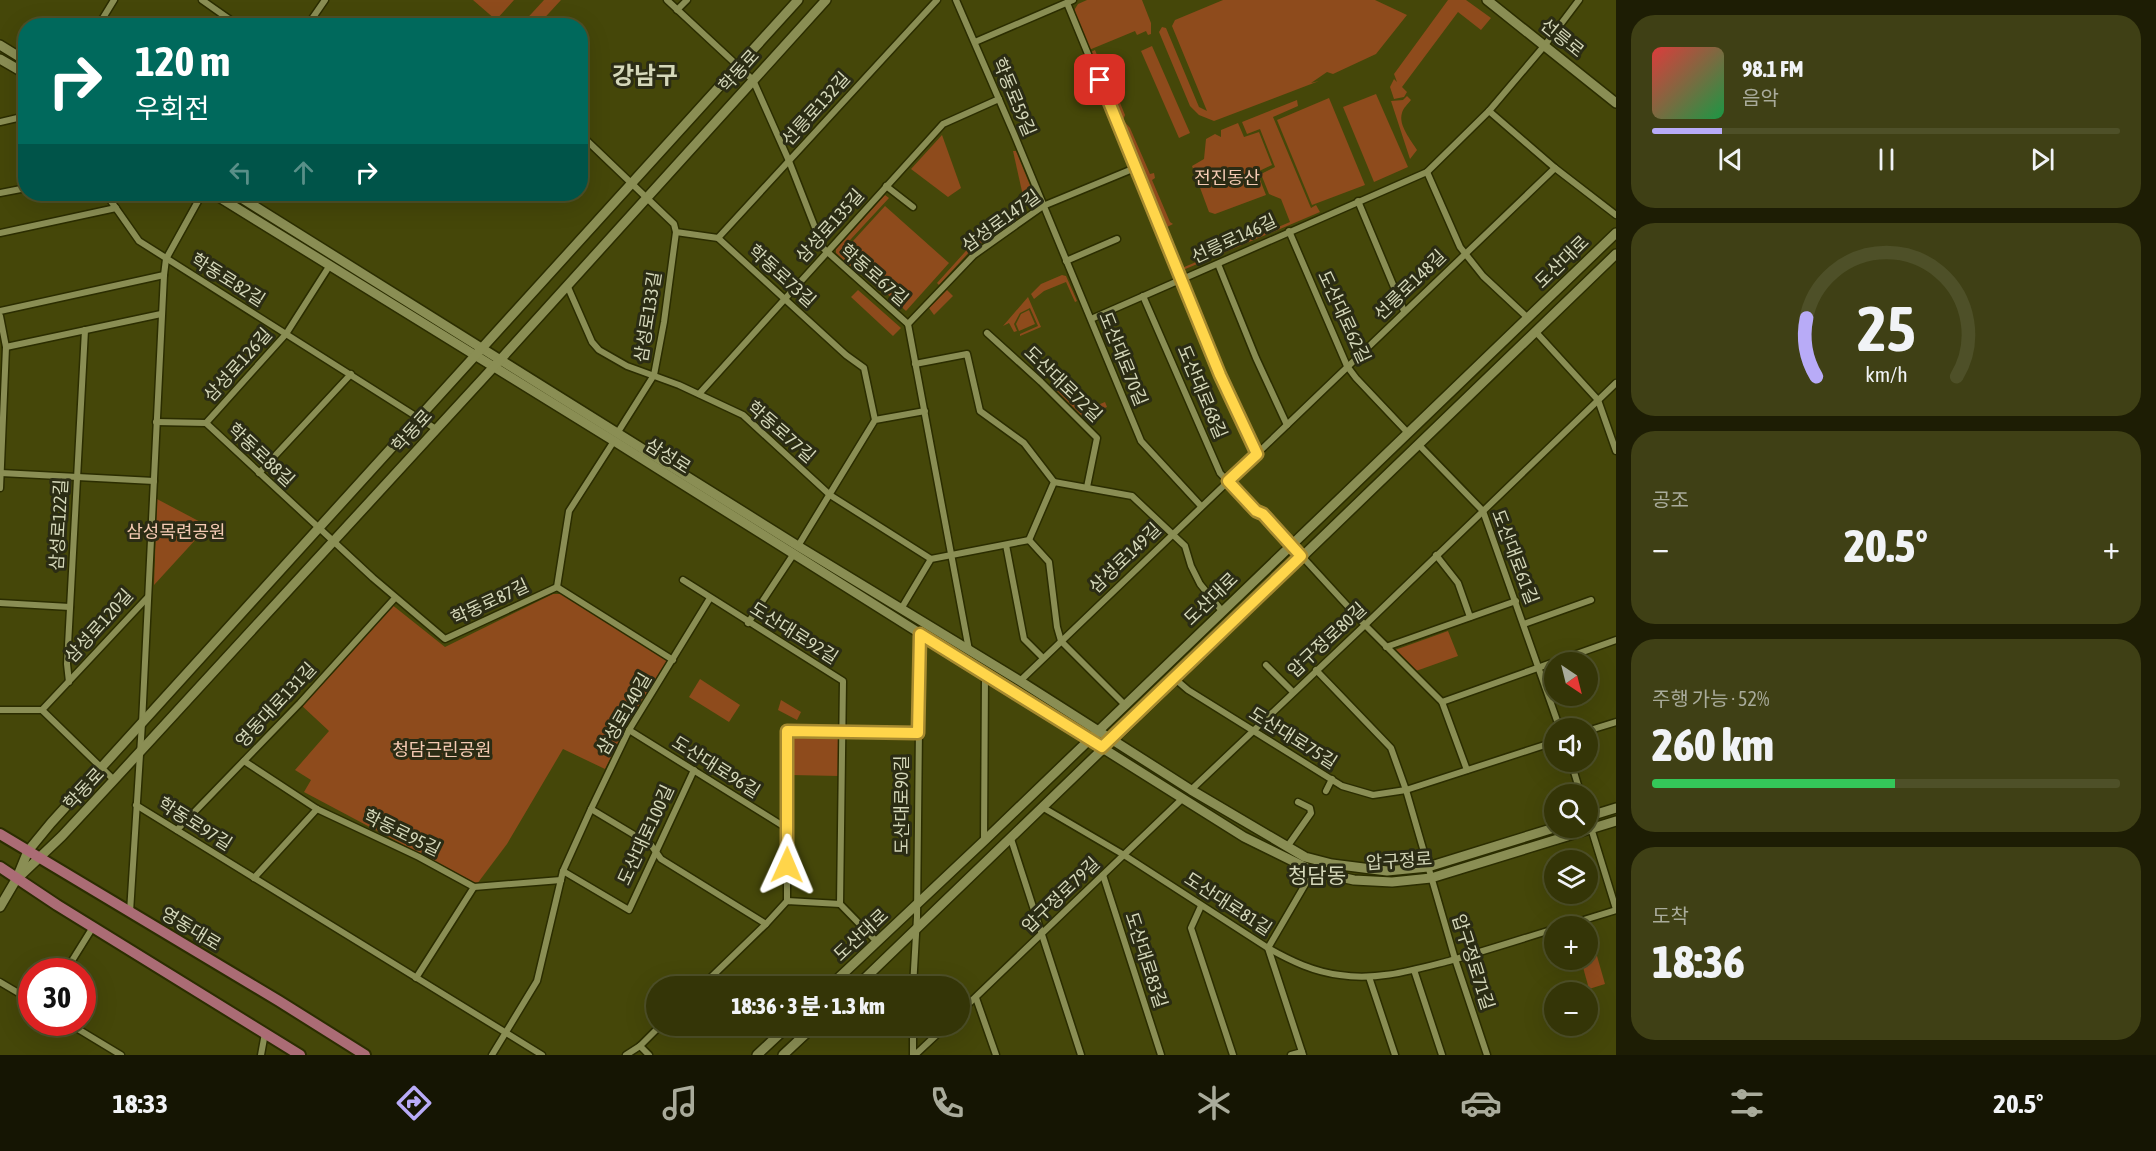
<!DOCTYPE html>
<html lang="ko">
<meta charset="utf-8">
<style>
body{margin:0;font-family:"Asap Condensed","Noto Sans KR",sans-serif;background:#3f4015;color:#f1f3f6;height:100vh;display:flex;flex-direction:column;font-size:22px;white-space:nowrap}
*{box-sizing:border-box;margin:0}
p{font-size:20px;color:#a9ab9b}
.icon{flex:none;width:33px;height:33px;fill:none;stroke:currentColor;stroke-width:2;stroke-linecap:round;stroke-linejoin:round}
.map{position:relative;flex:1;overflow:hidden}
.panel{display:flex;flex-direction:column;gap:15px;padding:15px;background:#1d1d04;width:540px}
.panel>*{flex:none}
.guide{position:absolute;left:18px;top:18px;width:570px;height:183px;border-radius:24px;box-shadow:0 6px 24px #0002,0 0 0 2px #4e5028;background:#00695c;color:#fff;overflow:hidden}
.needle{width:39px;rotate:145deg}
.buttons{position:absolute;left:1544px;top:652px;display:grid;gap:12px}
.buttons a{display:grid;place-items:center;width:54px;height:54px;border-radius:50%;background:#343507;box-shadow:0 6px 24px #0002,0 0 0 2px #4e5028;font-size:30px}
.speed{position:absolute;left:18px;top:958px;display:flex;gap:12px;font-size:30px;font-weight:700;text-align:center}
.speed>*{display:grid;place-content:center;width:78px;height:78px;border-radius:50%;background:#343507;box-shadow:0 6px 24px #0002,0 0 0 2px #4e5028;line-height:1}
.speed .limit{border:9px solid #d22;background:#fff;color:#111}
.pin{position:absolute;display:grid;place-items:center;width:51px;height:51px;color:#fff;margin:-26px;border-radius:12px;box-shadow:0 3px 9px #0006}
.me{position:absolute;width:66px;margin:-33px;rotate:1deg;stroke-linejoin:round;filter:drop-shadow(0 0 4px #0008)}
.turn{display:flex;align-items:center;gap:21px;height:126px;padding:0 18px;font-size:27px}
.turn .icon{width:78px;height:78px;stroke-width:2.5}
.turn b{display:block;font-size:42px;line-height:51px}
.lanes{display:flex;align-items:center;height:57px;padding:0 18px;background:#0003;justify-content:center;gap:30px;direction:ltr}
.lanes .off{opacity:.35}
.big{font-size:45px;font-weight:800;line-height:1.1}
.panel .widget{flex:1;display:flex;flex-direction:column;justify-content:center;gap:9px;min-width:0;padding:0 21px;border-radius:24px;background:#3f4015}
.panel .dial{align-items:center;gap:0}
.dial svg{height:156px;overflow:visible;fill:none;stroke:#4e5028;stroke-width:7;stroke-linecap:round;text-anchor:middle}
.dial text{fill:#f1f3f6;stroke:none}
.song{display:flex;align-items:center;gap:18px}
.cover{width:72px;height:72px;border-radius:9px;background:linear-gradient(135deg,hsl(0 70% 55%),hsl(140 70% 35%))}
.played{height:6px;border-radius:3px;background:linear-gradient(90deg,#b8abf7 15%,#4e5028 15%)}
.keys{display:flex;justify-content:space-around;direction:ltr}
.heat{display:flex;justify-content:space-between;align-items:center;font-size:33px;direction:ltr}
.charge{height:9px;border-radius:4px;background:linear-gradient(90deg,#34c759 52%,#4e5028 0)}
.trip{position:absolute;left:646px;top:976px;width:324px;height:60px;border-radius:30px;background:#343507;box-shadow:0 6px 24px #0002,0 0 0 2px #4e5028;font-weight:800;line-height:60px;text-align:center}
.tabs{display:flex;height:96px;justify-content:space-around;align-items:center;background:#151503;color:#a9ab9b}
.tabs .icon{width:42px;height:42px}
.tabs .selected{color:#b8abf7}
.tabs b{font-size:27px;color:#f1f3f6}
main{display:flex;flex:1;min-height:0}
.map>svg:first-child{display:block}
.green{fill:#8e4b1c}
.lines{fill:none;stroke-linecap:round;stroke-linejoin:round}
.street-casing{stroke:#2b2d00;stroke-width:9}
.secondary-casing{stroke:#2b2d00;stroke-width:12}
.primary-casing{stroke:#2b2d00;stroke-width:14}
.street{stroke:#8a8e54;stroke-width:6}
.secondary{stroke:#8a8e54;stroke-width:9}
.primary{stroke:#ab6c75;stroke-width:10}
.route-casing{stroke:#a68a30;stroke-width:15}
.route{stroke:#ffd54a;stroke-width:10}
.labels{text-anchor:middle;stroke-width:6;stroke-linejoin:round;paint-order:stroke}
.street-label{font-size:18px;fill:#d4d7b9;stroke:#2b2c14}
.park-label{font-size:18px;fill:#f5cbb3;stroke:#2b2c14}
.quarter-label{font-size:21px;fill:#d4d7b9;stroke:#2b2c14}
.district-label{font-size:24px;font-weight:bold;fill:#d4d7b9;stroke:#2b2c14}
</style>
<main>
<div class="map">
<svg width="1616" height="1055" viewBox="0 0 1616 1055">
<rect width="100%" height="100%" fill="#454709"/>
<!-- green -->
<g class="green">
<path d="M473 0H514L496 20Z"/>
<path d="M544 0H561L538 25H521Z"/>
<path d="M1087 0H1142L1151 23V34L1148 35 1146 31 1137 35 1135 31 1089 50 1073 12 1078 4Z"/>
<path d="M1223 0H1375L1407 15 1376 54 1333 74 1327 72 1311 83 1319 81 1214 121 1199 115 1190 106 1159 32 1162 27 1166 28 1199 107 1207 111 1172 26 1175 20Z"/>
<path d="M1448 0H1466L1491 18 1481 30 1458 12 1402 87 1407 92 1404 97 1394 99 1390 87 1394 79 1397 82 1394 74Z"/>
<path d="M1152 46 1190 133 1179 138 1141 51Z"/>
<path d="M1095 50 1104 72 1108 73 1125 115 1123 120 1130 128 1150 174 1154 173 1155 178 1152 180 1170 222 1173 224 1167 227 1165 226 1091 52Z"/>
<path d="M1376 94 1408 167 1374 182 1343 107Z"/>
<path d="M1407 96 1411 100C1408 104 1403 108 1402 113 1398 125 1411 140 1417 150L1410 159 1391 101 1403 100Z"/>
<path d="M1329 98 1365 185 1312 205 1277 120Z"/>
<path d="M1297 100 1298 106 1273 117 1311 208 1316 205 1320 212 1183 270 1182 268 1290 222 1281 199 1269 194 1261 174 1275 167 1260 129 1247 134 1242 122Z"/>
<path d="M1238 123 1244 137 1259 132 1272 165 1257 172 1266 195 1215 214 1209 212 1192 166 1204 159 1206 139 1215 134 1221 137V130Z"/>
<path d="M942 135 961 188 948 197 911 169Z"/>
<path d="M1013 151H1016L1034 195 1023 196Z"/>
<path d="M885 195 889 198 839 252 853 266H850L836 253V249Z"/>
<path d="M885 206 949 263 906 311 842 253Z"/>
<path d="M1026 212 971 250 939 285 937 283 974 242 1019 214Z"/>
<path d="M1062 275 1066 276 1077 301 1075 302 1066 282 1044 291 1034 299 1031 294 1041 284Z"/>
<path d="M858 290 901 328 893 336 851 297Z"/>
<path d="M947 290 953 296 934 315 929 308Z"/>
<path d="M1028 297 1041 327 1020 336V334L1038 326 1030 308 1020 313 1014 324 1017 331 1014 332 1009 323 1003 326Z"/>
<path d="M1029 310 1035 324 1019 331 1016 324 1021 314Z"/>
<path d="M1061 389 1070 397 1075 405 1080 404 1083 411 1105 402 1107 407 1083 417 1057 391Z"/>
<path d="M157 499 208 526 154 585Z"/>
<path d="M553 594H564L666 658V664L629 722 605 769 563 749 507 844 477 884 304 792 311 780 295 770 329 731 300 704 391 604 445 647Z"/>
<path d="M1448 631 1458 656 1416 671 1395 650Z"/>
<path d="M700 679 740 705 729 722 689 697Z"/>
<path d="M781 700 801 712 797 720 778 710Z"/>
<path d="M795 734 837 735 840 741 839 776 791 775V737Z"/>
<path d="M1597 956 1605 984 1589 989 1581 960Z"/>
</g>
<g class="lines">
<defs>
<g id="street">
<path d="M202 0 239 26"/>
<path d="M667 0 753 80 789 161 823 248 908 324"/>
<path d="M956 0 1014 134 1141 441 1201 506"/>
<path d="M1067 3 1220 375 1257 454"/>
<path d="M677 10 687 0"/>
<path d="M98 26 114 0"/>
<path d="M307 26 325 0"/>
<path d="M975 42 1073 0"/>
<path d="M1489 111 1555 168 1616 215"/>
<path d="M0 122 26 116"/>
<path d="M580 134 674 224 676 232 718 238 846 355 864 368 875 420"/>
<path d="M1427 172 1460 247 1483 276 1528 318"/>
<path d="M886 186 913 207"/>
<path d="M0 193 26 188"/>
<path d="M106 194 139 241 436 429"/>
<path d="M1021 200 1039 196"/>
<path d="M1358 201 1404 311"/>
<path d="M1289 231 1347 366 1356 378 1408 433"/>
<path d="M0 233 116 208"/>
<path d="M718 238 937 0"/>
<path d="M1066 261 1117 239"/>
<path d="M1218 264 1256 358 1287 425"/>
<path d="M567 285 592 342 599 350 627 366 679 385 743 415 830 495 931 559"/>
<path d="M1143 296 1220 473 1256 511 1263 514 1365 625 1442 702 1467 770"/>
<path d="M0 311 164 275"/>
<path d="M0 316 6 347 0 488"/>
<path d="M1091 319 1427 172 1489 111 1545 45 1579 0"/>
<path d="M908 324 969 650"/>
<path d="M908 324 974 255 1043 206 1135 168"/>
<path d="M1535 331 1598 400 1616 451"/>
<path d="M987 333 1041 382 1097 438 1087 487"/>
<path d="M6 347 161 314"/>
<path d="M915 364 967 354 980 411 1024 443 1054 482 1029 540"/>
<path d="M699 394 943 124 999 99"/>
<path d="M156 422 206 423 373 578 445 639 557 587"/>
<path d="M206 423 286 334 330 265"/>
<path d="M618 432 654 375 664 322 676 232"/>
<path d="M1418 444 1483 511 1560 729"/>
<path d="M1 473 154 481"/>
<path d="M259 473 351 374"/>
<path d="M1054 482 1132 496 1185 546 1191 566 1200 584 1222 611"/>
<path d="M1029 540 1049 562 1057 627 1061 641 1125 705"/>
<path d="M1006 545 1024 639 1043 658"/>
<path d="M798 546 875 420 925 411"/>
<path d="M1436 555 1458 583 1470 617"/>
<path d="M683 580 843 681 840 904 877 942"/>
<path d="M557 587 569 511 614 441"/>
<path d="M557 587 673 660"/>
<path d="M0 603 70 607"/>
<path d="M901 609 931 559 1029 540"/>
<path d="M748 623 793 555"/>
<path d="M1524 624 1591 600"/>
<path d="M1386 647 1516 601"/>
<path d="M1266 665 1293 692"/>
<path d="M1316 670 1391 748 1406 790 1455 959 1487 1055"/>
<path d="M1174 678 1188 690 1342 786 1373 795 1406 790 1554 742"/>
<path d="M1020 681 1555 168"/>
<path d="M69 682 67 664 85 330"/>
<path d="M1442 702 1616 640"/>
<path d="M0 710H42L114 780"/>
<path d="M42 710 147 598"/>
<path d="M629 730 788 829"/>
<path d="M1587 731 1616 722"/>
<path d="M244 761 317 809 419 857 474 887 561 880"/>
<path d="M1571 762 1581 795"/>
<path d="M1191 790 1365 625 1616 383"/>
<path d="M1326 791 1332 779"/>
<path d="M136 805 542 1055"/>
<path d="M1042 807 1124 855 1268 948C1291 961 1314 972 1340 975 1377 981 1413 970 1449 961 1484 951 1519 940 1554 929"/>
<path d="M591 809 651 845 661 859 766 924"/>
<path d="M1587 815 1616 909"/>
<path d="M177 830 300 703 395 598"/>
<path d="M1011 839 1081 1055"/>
<path d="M984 841 985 675"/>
<path d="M1287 847 1311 813 1310 808 1298 802"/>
<path d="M563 871 629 910 694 770"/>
<path d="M1103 875 1161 1055"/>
<path d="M254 878 317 809"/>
<path d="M787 901V731L918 733"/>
<path d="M1201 906 1191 928 1233 1055"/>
<path d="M130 912 142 723 164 275 166 259 202 194"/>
<path d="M1561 927 1616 910"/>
<path d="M1414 970 1442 1055"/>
<path d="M65 972 93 927"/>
<path d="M1369 977 1395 1055"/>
<path d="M416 978 474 887"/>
<path d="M0 982 32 1001"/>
<path d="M701 987 766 924 787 901 840 904"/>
<path d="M913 987 917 917 920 634"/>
<path d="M976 998 996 1055"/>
<path d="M960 1012 1182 799"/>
<path d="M68 1023 121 1055"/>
<path d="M913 1026V1055"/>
<path d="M640 1046 649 1055"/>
<path d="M261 1055 265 1033"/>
<path d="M492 1055 537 981 563 871 591 809 629 730 710 598"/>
<path d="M626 1055 640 1046 660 1026"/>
<path d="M915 1055 946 1026"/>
<path d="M1291 1055 1302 1052"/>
<path d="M1303 1055 1268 948 1313 871"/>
</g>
<g id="secondary">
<path d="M1487 0 1616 103"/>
<path d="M0 45 26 61"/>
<path d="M0 59 26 74"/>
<path d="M214 194 614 441 1244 837 1313 871 1354 880 1392 882 1431 878 1616 821"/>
<path d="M235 194 798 546 1020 681 1191 790 1305 857 1332 864 1387 871 1428 867 1554 828"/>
<path d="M1587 817 1616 808"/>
<path d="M19 877 62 836 114 780 500 360 826 0"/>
<path d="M0 907 17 878 28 851 51 823 798 0"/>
<path d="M829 987 984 841 1616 233"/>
<path d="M856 987 1616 254"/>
<path d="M757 1055 788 1026"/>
<path d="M783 1055 814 1026"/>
</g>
<g id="primary">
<path d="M0 834 279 1001 365 1055"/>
<path d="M0 867 57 905 300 1055"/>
</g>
</defs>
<!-- street casing -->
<use href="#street" class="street-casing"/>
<!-- secondary casing -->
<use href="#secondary" class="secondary-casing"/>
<!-- primary casing -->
<use href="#primary" class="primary-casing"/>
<!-- street -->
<use href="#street" class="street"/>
<!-- secondary -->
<use href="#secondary" class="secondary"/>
<!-- primary -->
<use href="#primary" class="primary"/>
</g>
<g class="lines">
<defs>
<path id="route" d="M787 865V731L918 733 920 634 1102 747 1301 556 1263 514 1256 511 1228 481 1257 454 1220 375 1100 80"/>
</defs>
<!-- route casing -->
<use href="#route" class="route-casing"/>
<!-- route -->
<use href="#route" class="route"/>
</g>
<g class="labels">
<!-- street labels -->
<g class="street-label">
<text transform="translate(1562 38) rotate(39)" y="6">선릉로</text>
<text transform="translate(739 71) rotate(-48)" y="6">학동로</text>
<text transform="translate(1014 97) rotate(67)" y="6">학동로59길</text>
<text transform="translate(816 109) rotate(-48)" y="6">선릉로132길</text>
<text transform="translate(1001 221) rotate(-36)" y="6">삼성로147길</text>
<text transform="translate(830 226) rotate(-48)" y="6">삼성로135길</text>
<text transform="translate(1234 239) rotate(-25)" y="6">선릉로146길</text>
<text transform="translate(1562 262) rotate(-44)" y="6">도산대로</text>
<text transform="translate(874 275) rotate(41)" y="6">학동로67길</text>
<text transform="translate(782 276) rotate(42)" y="6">학동로73길</text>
<text transform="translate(228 280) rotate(32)" y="6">학동로82길</text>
<text transform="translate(1410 285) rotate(-44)" y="6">선릉로148길</text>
<text transform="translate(648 317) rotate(-81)" y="6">삼성로133길</text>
<text transform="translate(1344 317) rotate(65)" y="6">도산대로62길</text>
<text transform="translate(1123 359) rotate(68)" y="6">도산대로70길</text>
<text transform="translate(238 365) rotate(-48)" y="6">삼성로126길</text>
<text transform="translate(1063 384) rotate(44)" y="6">도산대로72길</text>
<text transform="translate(1202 392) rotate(67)" y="6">도산대로68길</text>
<text transform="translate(412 431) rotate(-48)" y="6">학동로</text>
<text transform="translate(781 432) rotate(41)" y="6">학동로77길</text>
<text transform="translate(261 455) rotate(43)" y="6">학동로88길</text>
<text transform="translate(668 456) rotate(32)" y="6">삼성로</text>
<text transform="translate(59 525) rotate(-87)" y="6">삼성로122길</text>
<text transform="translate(1515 557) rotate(69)" y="6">도산대로61길</text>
<text transform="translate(1125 558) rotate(-44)" y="6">삼성로149길</text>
<text transform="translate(1211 599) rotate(-44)" y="6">도산대로</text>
<text transform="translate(490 602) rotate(-25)" y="6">학동로87길</text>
<text transform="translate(99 626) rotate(-48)" y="6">삼성로120길</text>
<text transform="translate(794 633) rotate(32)" y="6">도산대로92길</text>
<text transform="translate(1327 640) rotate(-43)" y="6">압구정로80길</text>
<text transform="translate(276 705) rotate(-47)" y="6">영동대로131길</text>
<text transform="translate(624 714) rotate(-60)" y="6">삼성로140길</text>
<text transform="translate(1293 738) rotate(32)" y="6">도산대로75길</text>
<text transform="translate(716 767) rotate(32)" y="6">도산대로96길</text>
<text transform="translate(84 789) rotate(-47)" y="6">학동로</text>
<text transform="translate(902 805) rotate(-90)" y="6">도산대로90길</text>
<text transform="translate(195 824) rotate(32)" y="6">학동로97길</text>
<text transform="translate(402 833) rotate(26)" y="6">학동로95길</text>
<text transform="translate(646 835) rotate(-65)" y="6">도산대로100길</text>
<text transform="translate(1399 861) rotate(-4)" y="6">압구정로</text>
<text transform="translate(1061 895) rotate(-44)" y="6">압구정로79길</text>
<text transform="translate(1228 904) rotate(33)" y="6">도산대로81길</text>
<text transform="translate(191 929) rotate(31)" y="6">영동대로</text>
<text transform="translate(861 935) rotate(-43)" y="6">도산대로</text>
<text transform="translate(1146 960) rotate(72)" y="6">도산대로83길</text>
<text transform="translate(1473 962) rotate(72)" y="6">압구정로71길</text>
</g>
<!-- park labels -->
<g class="park-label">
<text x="1227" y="184">전진동산</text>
<text x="176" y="538">삼성목련공원</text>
<text x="442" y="756">청담근린공원</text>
</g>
<!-- quarter labels -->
<g class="quarter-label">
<text x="1317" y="883">청담동</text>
</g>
<!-- district labels -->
<g class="district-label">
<text x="645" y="84">강남구</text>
</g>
</g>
</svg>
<div class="buttons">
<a><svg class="needle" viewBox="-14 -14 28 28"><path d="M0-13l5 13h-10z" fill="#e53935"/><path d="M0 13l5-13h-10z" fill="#a9ab9b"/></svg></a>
<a><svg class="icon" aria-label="sound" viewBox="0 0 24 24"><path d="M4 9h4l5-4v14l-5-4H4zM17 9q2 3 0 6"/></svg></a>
<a><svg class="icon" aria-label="search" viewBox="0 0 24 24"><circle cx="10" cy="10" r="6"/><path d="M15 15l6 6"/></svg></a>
<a><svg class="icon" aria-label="layers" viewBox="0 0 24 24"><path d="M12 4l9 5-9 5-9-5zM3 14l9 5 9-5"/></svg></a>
<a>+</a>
<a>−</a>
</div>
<div class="speed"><div class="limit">30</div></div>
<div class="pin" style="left:1100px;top:80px;background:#d93025"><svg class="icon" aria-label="arrive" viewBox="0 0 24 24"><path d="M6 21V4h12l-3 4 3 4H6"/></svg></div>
<svg class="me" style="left:787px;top:865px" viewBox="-20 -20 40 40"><path d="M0-17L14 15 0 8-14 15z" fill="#ffd54a" stroke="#fff" stroke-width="4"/></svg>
<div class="trip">18:36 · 3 분 · 1.3 km</div>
<div class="guide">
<div class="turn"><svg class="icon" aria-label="right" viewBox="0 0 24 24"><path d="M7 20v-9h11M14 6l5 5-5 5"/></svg><div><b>120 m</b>우회전</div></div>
<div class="lanes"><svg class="icon off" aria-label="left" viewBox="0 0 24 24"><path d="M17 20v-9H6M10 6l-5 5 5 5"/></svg><svg class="icon off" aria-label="ahead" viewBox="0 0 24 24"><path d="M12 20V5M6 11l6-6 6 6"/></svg><svg class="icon" aria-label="right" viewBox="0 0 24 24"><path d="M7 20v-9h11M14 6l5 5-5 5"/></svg></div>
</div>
</div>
<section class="panel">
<div class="widget">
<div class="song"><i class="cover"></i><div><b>98.1 FM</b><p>음악</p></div></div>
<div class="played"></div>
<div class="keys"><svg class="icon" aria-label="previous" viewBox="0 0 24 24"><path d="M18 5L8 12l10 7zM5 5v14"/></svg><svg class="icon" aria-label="pause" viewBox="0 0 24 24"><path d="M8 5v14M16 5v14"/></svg><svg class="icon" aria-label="next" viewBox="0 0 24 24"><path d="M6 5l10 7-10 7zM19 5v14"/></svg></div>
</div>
<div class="widget dial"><svg viewBox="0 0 100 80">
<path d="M14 69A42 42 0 1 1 86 69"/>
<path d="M14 69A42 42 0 0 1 9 39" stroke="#b8abf7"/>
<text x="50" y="56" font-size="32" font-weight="700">25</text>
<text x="50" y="72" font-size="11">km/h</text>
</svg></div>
<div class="widget"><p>공조</p>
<div class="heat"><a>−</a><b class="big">20.5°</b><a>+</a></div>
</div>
<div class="widget"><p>주행 가능 · 52%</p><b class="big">260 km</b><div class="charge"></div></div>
<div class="widget"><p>도착</p><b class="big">18:36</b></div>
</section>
</main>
<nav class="tabs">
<b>18:33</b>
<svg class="icon selected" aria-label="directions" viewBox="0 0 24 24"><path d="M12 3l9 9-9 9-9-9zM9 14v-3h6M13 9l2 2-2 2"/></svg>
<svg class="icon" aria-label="music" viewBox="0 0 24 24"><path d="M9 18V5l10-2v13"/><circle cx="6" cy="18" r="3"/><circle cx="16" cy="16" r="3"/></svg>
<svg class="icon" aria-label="phone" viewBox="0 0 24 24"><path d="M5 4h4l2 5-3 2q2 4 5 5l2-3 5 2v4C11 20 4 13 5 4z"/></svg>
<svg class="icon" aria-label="climate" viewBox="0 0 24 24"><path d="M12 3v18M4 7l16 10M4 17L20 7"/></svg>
<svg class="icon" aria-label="car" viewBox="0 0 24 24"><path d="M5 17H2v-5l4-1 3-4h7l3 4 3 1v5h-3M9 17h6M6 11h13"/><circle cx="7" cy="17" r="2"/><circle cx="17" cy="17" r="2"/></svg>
<svg class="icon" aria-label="filters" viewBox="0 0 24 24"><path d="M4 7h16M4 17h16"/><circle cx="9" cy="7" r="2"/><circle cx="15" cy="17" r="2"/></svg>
<b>20.5°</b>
</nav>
